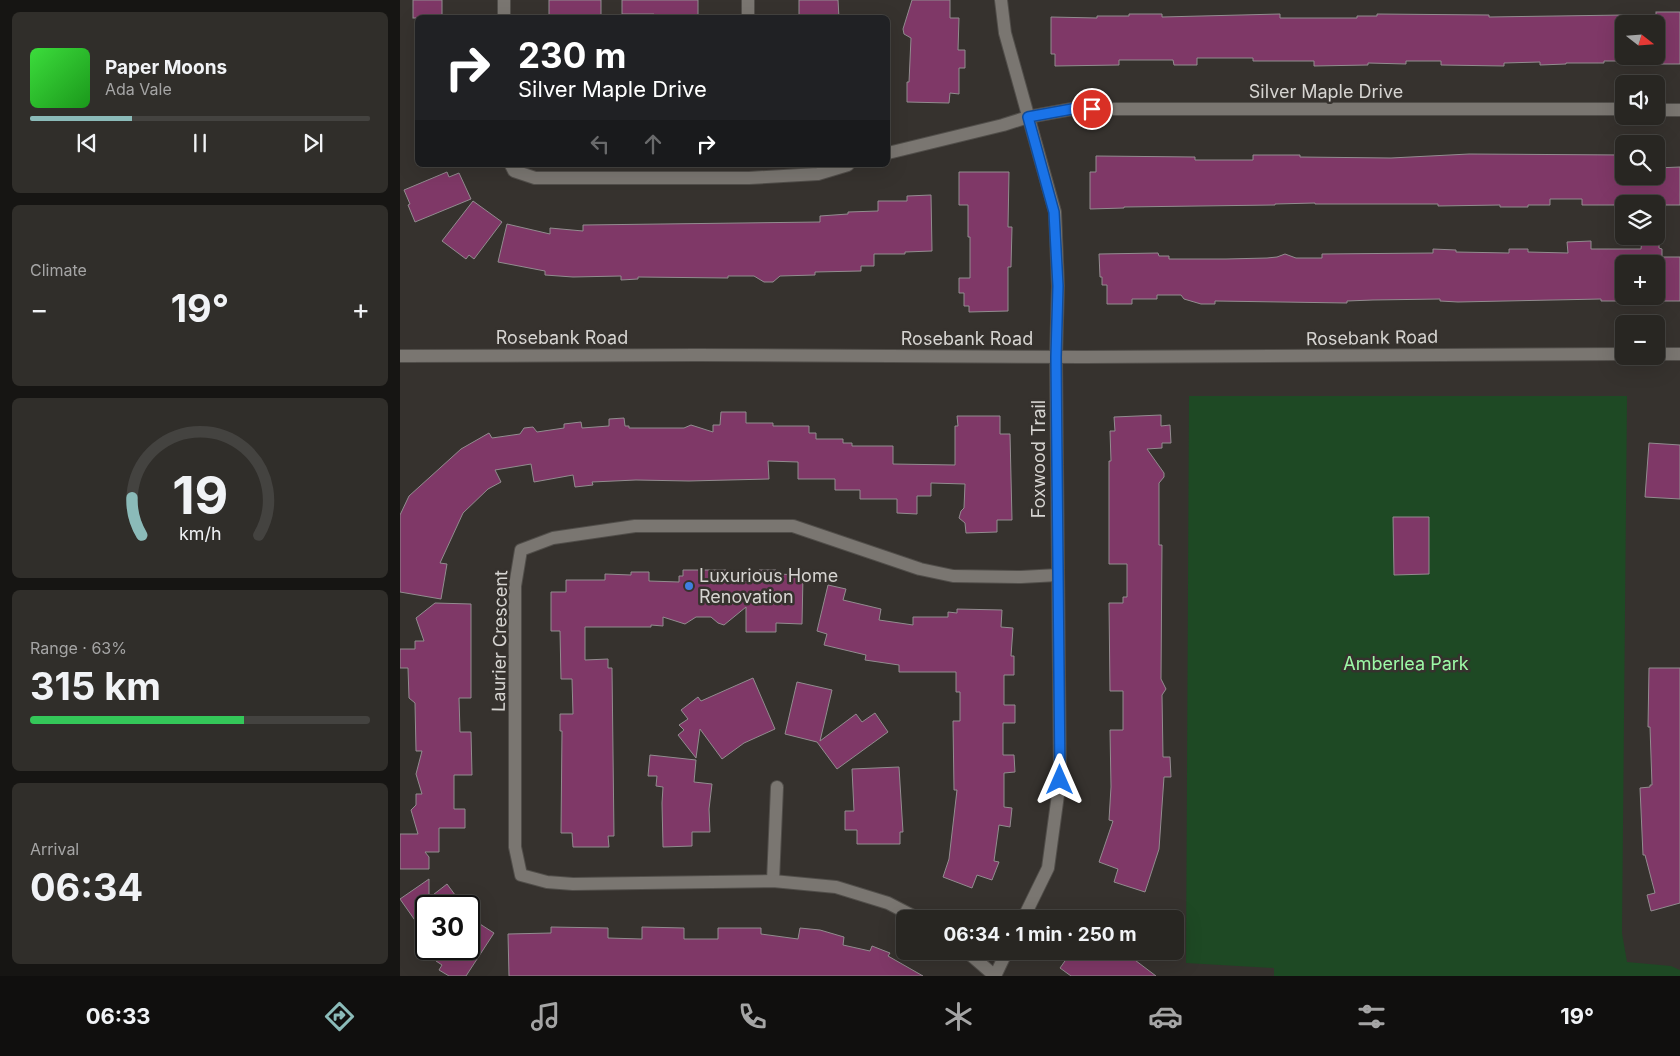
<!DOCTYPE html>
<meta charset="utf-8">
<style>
body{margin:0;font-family:Inter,sans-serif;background:#302e2a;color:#f1f3f6;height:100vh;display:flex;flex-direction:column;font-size:19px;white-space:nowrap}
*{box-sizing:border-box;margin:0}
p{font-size:16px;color:#a5a5a5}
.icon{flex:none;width:28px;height:28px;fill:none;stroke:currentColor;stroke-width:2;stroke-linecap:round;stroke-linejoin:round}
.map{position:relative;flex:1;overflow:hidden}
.details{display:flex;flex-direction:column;gap:12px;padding:12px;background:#161513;width:400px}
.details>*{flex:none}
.guide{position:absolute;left:15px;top:15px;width:475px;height:152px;border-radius:8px;box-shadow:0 5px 20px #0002,0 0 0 1px #444340;background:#202124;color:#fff;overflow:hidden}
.needle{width:32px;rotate:107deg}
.controls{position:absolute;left:1215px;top:15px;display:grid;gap:10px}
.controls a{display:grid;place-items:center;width:50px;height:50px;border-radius:8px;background:#282622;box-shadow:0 5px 20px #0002,0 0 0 1px #444340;font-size:25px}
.speed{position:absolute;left:15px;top:895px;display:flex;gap:10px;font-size:25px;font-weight:700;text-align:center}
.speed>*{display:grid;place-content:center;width:65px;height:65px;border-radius:50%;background:#282622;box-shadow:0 5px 20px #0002,0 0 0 1px #444340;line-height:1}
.speed .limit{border:2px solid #111;border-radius:8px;background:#fff;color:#111}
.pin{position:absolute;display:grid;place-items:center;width:42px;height:42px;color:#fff;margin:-21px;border:2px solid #fff;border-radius:50%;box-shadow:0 1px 5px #0007}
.me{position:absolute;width:55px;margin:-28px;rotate:0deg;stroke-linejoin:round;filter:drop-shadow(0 0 4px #0008)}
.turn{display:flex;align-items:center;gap:18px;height:105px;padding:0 20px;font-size:22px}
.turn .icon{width:65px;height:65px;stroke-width:2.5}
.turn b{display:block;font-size:35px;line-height:42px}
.lanes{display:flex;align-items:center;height:48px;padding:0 20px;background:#0003;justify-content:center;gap:25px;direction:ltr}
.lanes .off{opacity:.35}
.big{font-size:38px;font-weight:700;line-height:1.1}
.details .widget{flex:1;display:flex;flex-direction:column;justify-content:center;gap:8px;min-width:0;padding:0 18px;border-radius:8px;background:#302e2a}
.details .dial{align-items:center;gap:0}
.dial svg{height:130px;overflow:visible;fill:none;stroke:#444340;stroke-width:7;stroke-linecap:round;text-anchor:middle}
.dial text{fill:#f1f3f6;stroke:none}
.song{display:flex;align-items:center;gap:15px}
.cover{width:60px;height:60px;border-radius:8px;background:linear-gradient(135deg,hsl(120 70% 55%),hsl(120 70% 35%))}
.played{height:5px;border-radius:2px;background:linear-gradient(90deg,#8bbbb9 30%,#444340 30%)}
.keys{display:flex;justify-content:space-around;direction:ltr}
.heat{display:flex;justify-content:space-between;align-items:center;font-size:28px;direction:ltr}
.charge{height:8px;border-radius:4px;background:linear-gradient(90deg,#34c759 63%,#444340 0)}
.trip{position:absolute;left:496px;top:910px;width:288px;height:50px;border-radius:8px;background:#282622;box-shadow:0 5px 20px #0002,0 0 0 1px #444340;font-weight:700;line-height:50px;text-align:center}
.menu{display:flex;height:80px;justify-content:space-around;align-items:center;background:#100f0e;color:#a5a5a5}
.menu .icon{width:35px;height:35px}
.menu .current{color:#8bbbb9}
.menu b{font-size:22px;color:#f1f3f6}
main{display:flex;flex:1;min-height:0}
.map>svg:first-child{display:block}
.green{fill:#1e4924}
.building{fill:#7f3867;stroke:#928c8f}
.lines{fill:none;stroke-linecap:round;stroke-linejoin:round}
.minor-casing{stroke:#514e4a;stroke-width:14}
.minor{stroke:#7a7671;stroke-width:12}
.route-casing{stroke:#114b97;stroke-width:12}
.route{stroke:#1a73e8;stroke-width:9}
.shop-dot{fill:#3f7fe0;stroke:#36322e;stroke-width:2}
.labels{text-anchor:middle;stroke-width:5;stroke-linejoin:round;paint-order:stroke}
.street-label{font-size:18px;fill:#d6d4d1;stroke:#36322e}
.poi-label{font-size:18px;fill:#d6d4d1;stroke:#36322e;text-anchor:start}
.park-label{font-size:18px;fill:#9dfaa7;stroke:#36322e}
</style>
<main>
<section class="details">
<div class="widget">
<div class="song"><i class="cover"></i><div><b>Paper Moons</b><p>Ada Vale</p></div></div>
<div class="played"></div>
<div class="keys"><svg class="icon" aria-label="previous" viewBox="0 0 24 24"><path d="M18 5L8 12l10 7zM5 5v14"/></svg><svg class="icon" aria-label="pause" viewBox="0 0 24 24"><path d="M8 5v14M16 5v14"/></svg><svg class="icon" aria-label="next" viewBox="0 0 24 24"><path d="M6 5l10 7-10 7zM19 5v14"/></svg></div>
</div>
<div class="widget"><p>Climate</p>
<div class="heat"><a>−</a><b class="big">19°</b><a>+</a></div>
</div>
<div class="widget dial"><svg viewBox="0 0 100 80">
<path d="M14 69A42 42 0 1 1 86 69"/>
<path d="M14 69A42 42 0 0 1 8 46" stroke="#8bbbb9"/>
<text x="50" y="56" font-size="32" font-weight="700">19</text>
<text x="50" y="72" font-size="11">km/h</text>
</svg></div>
<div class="widget"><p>Range · 63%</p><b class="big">315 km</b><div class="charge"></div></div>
<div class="widget"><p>Arrival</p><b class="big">06:34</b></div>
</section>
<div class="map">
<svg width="1280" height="976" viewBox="0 0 1280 976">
<rect width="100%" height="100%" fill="#36322e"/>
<!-- green -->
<path class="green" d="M789 396H1227L1222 933 1227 962 1271 966 1280 970V976H874V968L786 963Z"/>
<!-- building -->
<g class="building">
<rect x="13" y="0" width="29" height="18"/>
<rect x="149" y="0" width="52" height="18"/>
<path d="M222 0H298V18H254V14H222Z"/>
<path d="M399 0H438L439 18H399Z"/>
<path d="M512 0H550V18H559L558 50H565V68H559V94L550 93 549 103 507 102V82H509L511 38 504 34 503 29Z"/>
<rect x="1256" y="12" width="24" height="52"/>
<path d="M729 14H762V17L880 14V18H957V16H977V14L1089 15V17L1224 15 1223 61H1204V63H1166V64L1140 65V62L1104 63V66L1041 65V61H1006V64L968 63V65L914 66V61H853V58H797V65H774L773 60H719V65L655 66V54H651V17L697 18V16H729Z"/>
<path d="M1069 154 1224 155V176H1256V168L1280 167V205H1182V199H1150V205H1128V207H1100V205L1038 206V204H915V203L875 204V205L724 207V208L690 209V172H696V156L795 157V160H853V155H900V157L991 158Z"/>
<path d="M47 172 49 177 59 173 71 199 15 222 8 205 10 204 4 190Z"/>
<path d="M559 172H609L608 227H612L611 267H608V311L569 312V306H564V293H559V278H570V237H568V205H559Z"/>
<path d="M531 195 532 251 505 252V254H474V266H461V271L415 272V275L380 276 373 282H364L354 276H328V278L238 277V279L221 280V276L173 277 145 275V271L98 262 107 224 150 234V228L183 231V225L420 222V216L448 214V212L478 211V201H507V196Z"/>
<path d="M73 201 102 222 74 259 69 255 66 259 42 241Z"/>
<path d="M1242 238H1259V248L1262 249V257H1280V301H1256V264H1224V301H1201V299L1058 302 1040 301V299L973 300 947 301V303L815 301V304H801L784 299 781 295H757V299H732V304H707V285H702V277H700L699 254 758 253 759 256H769V259H826L867 258 877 257 885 254 896 258H922V254L1033 253V249L1056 250V252L1109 253V249H1128V252L1168 253 1167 242 1191 241V249H1241Z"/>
<path d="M321 412H346V423H373V426H409V433H416V439H443V443H452V446H493V464L555 465V426H558L557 416H600V434H610L612 520H597V532L566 533 565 523 559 518 561 511 564 508 565 484 531 483V496H517V514L497 513V499H460V490H435V479H398V462L368 461 369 479 289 481 236 480 192 482 193 485 175 487 173 475 134 482 131 464 95 470 101 482 88 489 63 513 40 563 47 564 41 599 0 592V515L9 496 61 449 89 433 92 438 120 434 124 428 133 427 137 432 164 428V424L181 422 182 428 209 426V419L224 418 225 426H229V428H284L291 425 313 432V425H320Z"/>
<path d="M761 415V426L770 425 771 443H762V448L747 449 764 473V477L759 483V545H762L761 679 766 689 762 695 763 757H770L771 777H764L759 849 745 892 714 882 718 869 699 862 713 821 709 820 711 787 710 730H723V691H710L709 603H723V597H727V564H709V461H711L710 431H715L714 417Z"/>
<path d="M1249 443 1280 445V499L1245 497Z"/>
<path d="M993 517H1029V574L994 575Z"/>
<path d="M283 570H326V581L359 582V570H376V574L403 575 402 624 376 623V632H346V607L324 625 318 623 311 617H296L285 624 263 617V626L251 625V627H185V660L208 659V668H212L214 836H208L209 847H173L172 833H161L162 731H160V714H173L172 679H161L160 631H151V592H166V580H205V574L231 575V572H249V581L279 582V576H283Z"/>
<path d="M428 585 446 589 443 600 481 609 479 620 513 625V617H548V612L557 613V609L602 610 601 627 613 628 611 656H614V675H604V705H615V723H603V755H614L615 772 604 773V807L612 808 610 827 599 825 594 861 599 862 592 880 577 875 572 888 543 877 549 859 557 790H554L553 721H560V692H556V672H499V665L465 660 466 655 424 645 427 634 417 631Z"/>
<path d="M35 603 71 604V698H59L60 732H71L72 775H54V809H65V828H39V852H25L29 857V869H0V834H18L11 810 16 805V794H22L16 774 22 751H16L15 703 9 698 8 668H0V649H15V641H24L16 618Z"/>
<path d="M1249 668H1280V903L1251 911 1247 895 1255 893 1245 855H1243L1240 788 1250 787V785H1252L1250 727H1248Z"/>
<path d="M353 678 375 729 344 743 322 759 300 729 296 758 278 735 284 730 279 725 288 719 281 710 298 697 301 701Z"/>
<path d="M397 682 432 690 420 741 456 714 462 722 475 713 488 732 437 769 417 742 385 734Z"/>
<path d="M250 755 296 760 294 782 312 784 309 809 310 832H292V846L263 847 262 803 263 787 256 786 257 776H248Z"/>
<path d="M499 767 503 832H500V844H457V830H445V811H454L452 769Z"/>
<path d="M29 879V898L47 884 58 899 48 906H26V936L0 899Z"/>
<path d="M69 917 94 933 66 976H49L39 970 42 965 36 961 44 949H69Z"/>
<path d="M151 927 208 928V938L242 939V927L284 928V939H318V928H361V934L398 939 400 928 420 930 444 937 443 945 470 951 472 946 490 953 488 956 523 976H109L108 934 151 933Z"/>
<path d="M672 951H723L756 976H671L660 968Z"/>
</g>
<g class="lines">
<defs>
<g id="minor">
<path d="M348 0V18"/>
<path d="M601 0 605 33 655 212 658 286 656 357 660 780 648 868 623 919"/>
<path d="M104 18V0"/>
<path d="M1256 110H1280"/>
<path d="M488 153 603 125 628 117 672 109H1224"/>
<path d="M111 165 114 171 135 178H349L418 174 448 165"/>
<path d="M1256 354H1280"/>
<path d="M0 356 297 355 683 357 1224 354"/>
<path d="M373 881 377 787"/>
<path d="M519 919 488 903 436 887 373 881 173 884 147 882 121 875 115 847V586L121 550 153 538 235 526H393L520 569 553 576 621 577 658 575"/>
<path d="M566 951 595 976"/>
<path d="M595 976 607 951"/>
</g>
</defs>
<!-- minor casing -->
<use href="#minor" class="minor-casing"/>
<!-- minor -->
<use href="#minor" class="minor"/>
</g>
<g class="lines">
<defs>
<path id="route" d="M660 780 656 357 658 286 654 212 628 117 672 109H692"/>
</defs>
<!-- route casing -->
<use href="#route" class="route-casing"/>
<!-- route -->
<use href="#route" class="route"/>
</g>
<!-- markers -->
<circle class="shop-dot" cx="289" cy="586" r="5"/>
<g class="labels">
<!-- street labels -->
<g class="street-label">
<text x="926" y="98">Silver Maple Drive</text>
<text x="162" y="344">Rosebank Road</text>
<text transform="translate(972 338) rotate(-1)" y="6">Rosebank Road</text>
<text x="567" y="345">Rosebank Road</text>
<text transform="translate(639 459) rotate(-90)" y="6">Foxwood Trail</text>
<text transform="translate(100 641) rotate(-89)" y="6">Laurier Crescent</text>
</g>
<!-- poi labels -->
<g class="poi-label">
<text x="299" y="582">Luxurious Home<tspan x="299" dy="21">Renovation</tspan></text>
</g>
<!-- park labels -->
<g class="park-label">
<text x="1006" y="670">Amberlea Park</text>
</g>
</g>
</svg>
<div class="controls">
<a><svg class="needle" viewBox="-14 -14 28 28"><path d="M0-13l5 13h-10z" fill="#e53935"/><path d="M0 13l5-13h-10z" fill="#a5a5a5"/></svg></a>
<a><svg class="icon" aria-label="sound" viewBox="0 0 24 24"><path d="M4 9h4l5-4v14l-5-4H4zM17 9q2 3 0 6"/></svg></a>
<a><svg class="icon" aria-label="search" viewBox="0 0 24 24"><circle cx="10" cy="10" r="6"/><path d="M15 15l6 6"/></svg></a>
<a><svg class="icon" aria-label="layers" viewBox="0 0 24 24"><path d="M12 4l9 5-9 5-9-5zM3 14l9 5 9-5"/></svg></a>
<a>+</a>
<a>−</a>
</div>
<div class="speed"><div class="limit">30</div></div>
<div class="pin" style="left:692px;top:109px;background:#d93025"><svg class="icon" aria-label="arrive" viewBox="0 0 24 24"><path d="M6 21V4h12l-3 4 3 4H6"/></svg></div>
<svg class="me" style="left:660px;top:780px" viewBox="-20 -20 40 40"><path d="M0-17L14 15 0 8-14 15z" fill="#1a73e8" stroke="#fff" stroke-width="4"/></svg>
<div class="trip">06:34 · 1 min · 250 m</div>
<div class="guide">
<div class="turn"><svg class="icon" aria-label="right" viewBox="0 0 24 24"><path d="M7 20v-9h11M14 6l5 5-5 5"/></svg><div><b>230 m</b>Silver Maple Drive</div></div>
<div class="lanes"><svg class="icon off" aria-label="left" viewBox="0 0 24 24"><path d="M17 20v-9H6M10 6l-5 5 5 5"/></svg><svg class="icon off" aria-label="ahead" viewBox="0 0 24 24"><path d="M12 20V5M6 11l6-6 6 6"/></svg><svg class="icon" aria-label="right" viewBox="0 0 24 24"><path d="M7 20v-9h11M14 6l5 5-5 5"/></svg></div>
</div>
</div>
</main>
<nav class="menu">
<b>06:33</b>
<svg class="icon current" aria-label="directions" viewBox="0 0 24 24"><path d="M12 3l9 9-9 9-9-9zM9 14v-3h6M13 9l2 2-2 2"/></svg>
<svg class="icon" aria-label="music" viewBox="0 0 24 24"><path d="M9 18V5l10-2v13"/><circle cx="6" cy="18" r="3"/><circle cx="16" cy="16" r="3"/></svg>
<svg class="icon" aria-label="phone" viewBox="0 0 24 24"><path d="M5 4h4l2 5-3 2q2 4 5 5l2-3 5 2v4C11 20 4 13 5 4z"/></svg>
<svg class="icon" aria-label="climate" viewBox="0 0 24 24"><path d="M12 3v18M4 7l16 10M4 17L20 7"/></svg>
<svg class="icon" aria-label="car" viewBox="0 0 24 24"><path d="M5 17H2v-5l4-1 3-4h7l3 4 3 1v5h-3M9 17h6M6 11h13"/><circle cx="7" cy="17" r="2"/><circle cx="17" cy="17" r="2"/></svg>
<svg class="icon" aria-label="filters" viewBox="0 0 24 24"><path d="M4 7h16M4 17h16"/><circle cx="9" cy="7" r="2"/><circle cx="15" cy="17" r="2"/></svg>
<b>19°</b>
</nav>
